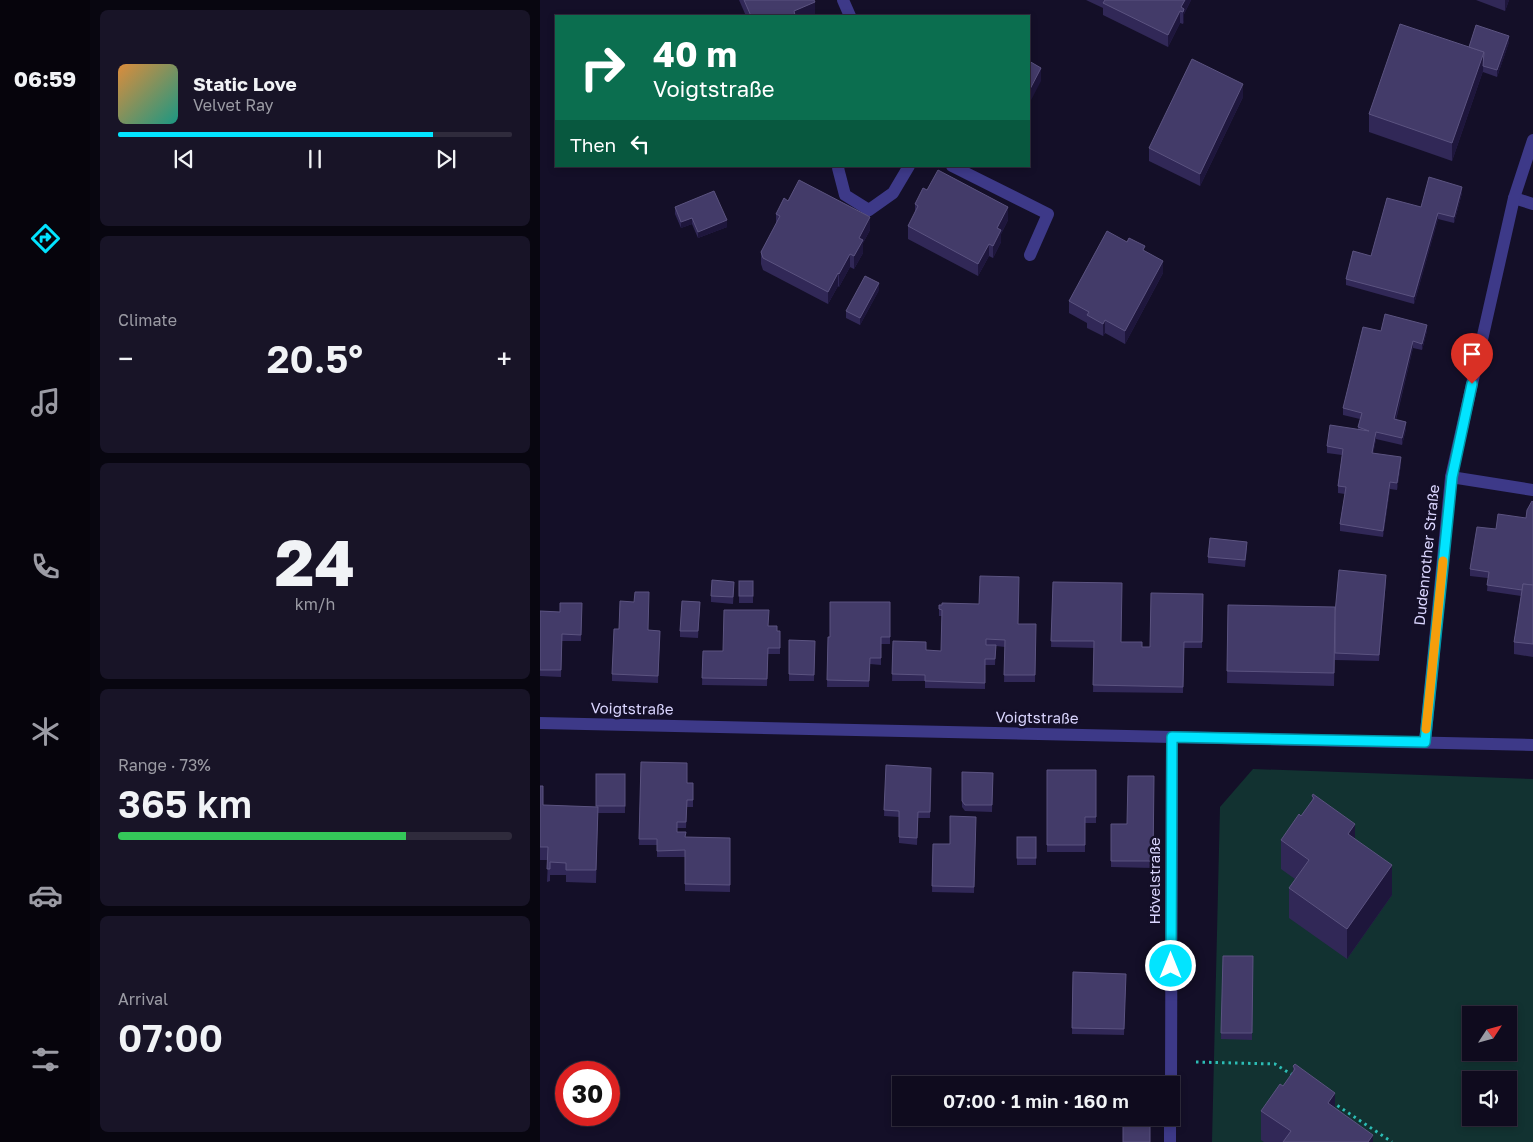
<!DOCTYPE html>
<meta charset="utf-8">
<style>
body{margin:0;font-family:"Golos Text",sans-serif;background:#181427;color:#f1f3f6;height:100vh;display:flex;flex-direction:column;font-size:19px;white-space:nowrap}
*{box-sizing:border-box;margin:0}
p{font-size:16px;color:#9b9ba4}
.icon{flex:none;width:28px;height:28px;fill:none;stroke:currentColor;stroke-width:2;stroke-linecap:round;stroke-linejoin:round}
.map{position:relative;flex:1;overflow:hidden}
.panel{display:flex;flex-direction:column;gap:10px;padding:10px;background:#080610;width:450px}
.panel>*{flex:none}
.guide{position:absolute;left:15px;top:15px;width:475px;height:152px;border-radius:0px;box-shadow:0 2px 8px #0003,0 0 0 1px #2f2b3c;background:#0b6e4f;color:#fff;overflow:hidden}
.needle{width:32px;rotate:54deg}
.controls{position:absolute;left:922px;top:1006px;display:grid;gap:10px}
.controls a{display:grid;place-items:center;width:55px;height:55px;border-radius:0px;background:#0f0b1e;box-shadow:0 2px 8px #0003,0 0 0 1px #2f2b3c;font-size:25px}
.speed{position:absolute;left:15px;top:1061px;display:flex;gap:10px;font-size:25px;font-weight:700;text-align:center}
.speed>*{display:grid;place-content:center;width:65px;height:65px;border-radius:50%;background:#0f0b1e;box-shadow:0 2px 8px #0003,0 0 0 1px #2f2b3c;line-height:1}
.speed .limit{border:8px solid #d22;background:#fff;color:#111}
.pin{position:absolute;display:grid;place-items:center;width:42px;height:42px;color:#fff;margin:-51px -21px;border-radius:50% 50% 50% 0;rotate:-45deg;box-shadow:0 0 5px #0007}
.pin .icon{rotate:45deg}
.me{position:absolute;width:55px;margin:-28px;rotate:0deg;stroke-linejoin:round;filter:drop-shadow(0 0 4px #0008)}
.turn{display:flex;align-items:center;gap:18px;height:105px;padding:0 15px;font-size:22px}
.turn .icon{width:65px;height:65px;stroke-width:2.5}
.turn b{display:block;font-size:35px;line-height:42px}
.then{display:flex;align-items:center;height:48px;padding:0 15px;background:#0003;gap:10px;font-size:19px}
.big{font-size:38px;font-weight:600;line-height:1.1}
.panel .tile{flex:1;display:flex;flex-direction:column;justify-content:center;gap:8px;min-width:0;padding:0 18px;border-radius:8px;background:#181427}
.panel .dial{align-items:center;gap:0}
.dial b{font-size:65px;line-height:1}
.song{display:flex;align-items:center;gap:15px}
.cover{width:60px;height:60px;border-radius:8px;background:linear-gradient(135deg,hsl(30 70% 55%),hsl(170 70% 35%))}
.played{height:5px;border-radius:2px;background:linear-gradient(90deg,#02e4ff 80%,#2f2b3c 80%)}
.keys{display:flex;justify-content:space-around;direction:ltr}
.heat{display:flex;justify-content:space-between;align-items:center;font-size:28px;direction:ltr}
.charge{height:8px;border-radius:4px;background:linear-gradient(90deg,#34c759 73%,#2f2b3c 0)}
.trip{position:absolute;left:352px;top:1076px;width:288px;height:50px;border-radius:0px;background:#0f0b1e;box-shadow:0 2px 8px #0003,0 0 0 1px #2f2b3c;font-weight:600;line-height:50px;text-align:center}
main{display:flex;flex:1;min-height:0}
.dock{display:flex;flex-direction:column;width:90px;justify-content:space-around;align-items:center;background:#06040c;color:#9b9ba4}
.dock .icon{width:35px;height:35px}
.dock .selected{color:#02e4ff}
.dock b{font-size:22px;color:#f1f3f6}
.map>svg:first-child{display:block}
.green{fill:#123231;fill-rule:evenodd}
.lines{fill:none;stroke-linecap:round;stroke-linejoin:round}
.path{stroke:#2cbdb5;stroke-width:3;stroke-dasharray:2.5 4;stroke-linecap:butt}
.service{stroke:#3d3988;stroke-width:12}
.minor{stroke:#3d3988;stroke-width:12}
.wall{fill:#312857}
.shaded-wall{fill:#1e163c}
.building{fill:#433b69;stroke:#5b5380}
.route-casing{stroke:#0194a6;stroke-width:12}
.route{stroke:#02e4ff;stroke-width:9}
.slow{stroke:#f59e0b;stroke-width:9}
.labels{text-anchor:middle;stroke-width:5;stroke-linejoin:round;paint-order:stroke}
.street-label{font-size:15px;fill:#dbd6ff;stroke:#140f28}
</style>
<main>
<nav class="dock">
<b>06:59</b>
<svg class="icon selected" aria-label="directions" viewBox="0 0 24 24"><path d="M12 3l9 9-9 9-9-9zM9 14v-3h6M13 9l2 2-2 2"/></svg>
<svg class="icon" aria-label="music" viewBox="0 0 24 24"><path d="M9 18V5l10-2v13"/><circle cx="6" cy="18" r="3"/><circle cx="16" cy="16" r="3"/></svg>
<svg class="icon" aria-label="phone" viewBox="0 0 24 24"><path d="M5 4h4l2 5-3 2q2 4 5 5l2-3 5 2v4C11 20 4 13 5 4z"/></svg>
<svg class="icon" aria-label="climate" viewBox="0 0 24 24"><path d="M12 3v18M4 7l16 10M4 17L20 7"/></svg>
<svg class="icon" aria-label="car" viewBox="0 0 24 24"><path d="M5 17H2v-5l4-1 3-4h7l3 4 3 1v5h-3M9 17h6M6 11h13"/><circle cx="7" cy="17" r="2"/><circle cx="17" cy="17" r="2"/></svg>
<svg class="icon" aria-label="filters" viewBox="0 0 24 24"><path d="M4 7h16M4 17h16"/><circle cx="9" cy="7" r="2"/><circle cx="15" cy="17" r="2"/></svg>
</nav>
<section class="panel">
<div class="tile">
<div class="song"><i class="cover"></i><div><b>Static Love</b><p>Velvet Ray</p></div></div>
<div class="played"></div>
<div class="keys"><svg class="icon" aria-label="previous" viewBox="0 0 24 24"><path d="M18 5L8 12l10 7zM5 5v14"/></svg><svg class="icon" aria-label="pause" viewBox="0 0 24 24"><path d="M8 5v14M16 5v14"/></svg><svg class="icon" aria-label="next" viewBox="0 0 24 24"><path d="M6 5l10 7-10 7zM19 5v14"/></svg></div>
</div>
<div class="tile"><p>Climate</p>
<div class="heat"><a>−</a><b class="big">20.5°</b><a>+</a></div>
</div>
<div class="tile dial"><b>24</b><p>km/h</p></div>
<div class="tile"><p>Range · 73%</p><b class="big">365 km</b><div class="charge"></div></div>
<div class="tile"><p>Arrival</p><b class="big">07:00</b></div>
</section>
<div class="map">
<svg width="993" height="1142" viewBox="0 0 993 1142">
<rect width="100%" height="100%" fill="#140f28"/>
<!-- green -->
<path class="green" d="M713 769 993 779V1142H672L680 807ZM931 1015H969V1052H931ZM931 1080H969V1118H931Z"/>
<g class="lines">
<!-- path -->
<g class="path">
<path d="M656 1062 735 1064 754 1076"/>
<path d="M792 1102 852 1142"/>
</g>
<!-- service -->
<g class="service">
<path d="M303 0 310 16"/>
<path d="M299 166 298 168 305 195 329 210 353 193 369 166"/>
<path d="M412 166 508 214 490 255"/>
<path d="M974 198 993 204"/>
<path d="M911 477 993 490"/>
</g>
<!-- minor -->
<g class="minor">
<path d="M0 723 993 745"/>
<path d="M885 742 911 477 974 198 993 140"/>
<path d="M631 1085 632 737"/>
<path d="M630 1142V1118"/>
</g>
</g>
<!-- wall -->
<g class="wall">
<path d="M199 0H274L275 15 271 16H206Z"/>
<path d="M546 0H651L644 14V21L643 24 640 23 628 47 563 15V8Z"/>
<path d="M936 0H969L965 11Z"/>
<path d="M969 42 957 77 943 72V71L912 161 829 132V114L929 47Z"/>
<path d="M703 97 660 186 609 161V148Z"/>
<path d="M387 190 468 220 461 234V242L453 258 449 256 438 276 368 239V226L375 213V204Z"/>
<path d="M922 193 914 223 898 219 874 304 806 285V279L831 256 881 207Z"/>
<path d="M248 201 330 230 323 243V253L314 269 310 267 299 287 298 286 288 304 223 270 221 264V252L236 224V214Z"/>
<path d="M135 207 187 227 158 238 152 224 141 228 135 214Z"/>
<path d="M605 251 623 273 585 344 565 333 563 336 547 328V323L529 313V301Z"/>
<path d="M339 290 320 325 306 318V311Z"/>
<path d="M841 331H887L882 350 873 348 856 420 866 429 862 445 836 439 833 454 861 464 857 490 850 489 843 537 800 531V524L805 494 798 493V486L802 455 787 453V446L818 429 820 419 803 415V408Z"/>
<path d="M993 502V657L974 654V642L981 596 947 591 948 578 930 576V569L956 529 986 518Z"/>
<path d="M707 548 705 567 668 563V557Z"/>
<rect x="199" y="581" width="14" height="22"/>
<path d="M846 581 839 661 795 660V633L794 686 687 683 688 605 795 614Z"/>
<path d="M513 582 581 642 602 647H610L663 594 662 648H644L643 693 553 692 554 648 511 647Z"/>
<path d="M194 588 193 604 171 602V596Z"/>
<path d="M160 602 158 638 140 637V631Z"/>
<path d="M350 602V644H341V665L330 664 329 687H287L288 637H290Z"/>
<path d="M42 603 41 641H22L21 677 0 676V611L20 612Z"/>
<path d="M399 605 478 624H496L495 682H464L465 647 456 646 455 665H445V689L385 688V681H352L353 641 386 650 401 651 402 616H399Z"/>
<path d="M228 626 237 631 240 638V654H228L227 686 162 685 163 651H183Z"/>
<path d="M108 630 120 631 118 683 72 681V674Z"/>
<path d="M249 640 275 641 274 681H249Z"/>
<path d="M101 762 147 783H153V807H147L146 828H137V832L146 837 190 838V892L145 891V857H117V845H99Z"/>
<path d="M346 765 391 768 390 818H378L377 845 359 843V817L344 816Z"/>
<path d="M507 770H556V823H545V852H507Z"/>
<path d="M422 772 453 773 452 812 425 811 422 807Z"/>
<path d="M85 774V813H58L56 883 26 882V875H10V881L7 882 8 860H0V786L3 805 56 807Z"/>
<path d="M614 776 613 868 571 867V824H587Z"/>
<path d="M772 796 815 839 852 895 807 959 749 918V888L755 879 741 869V840L761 816 772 801Z"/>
<path d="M436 817 434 893 392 892 393 844H410Z"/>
<rect x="477" y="837" width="19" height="28"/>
<path d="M683 956H713L712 1040 681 1039Z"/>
<path d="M533 972 586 974 584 1035 532 1034Z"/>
<path d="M753 1066 795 1108 833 1142H724L721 1140V1111L743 1086 753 1072Z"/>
</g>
<!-- shaded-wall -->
<g class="shaded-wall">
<path d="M645 0H651L644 14V21L643 24V12L641 7Z"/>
<path d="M965 0H969L965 11Z"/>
<path d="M275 2V15L271 16H252L254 11Z"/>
<path d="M640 11V23L628 47V35Z"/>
<path d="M969 36V42L957 77V70Z"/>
<path d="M944 52 943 71 912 161V143Z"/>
<path d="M501 68V81L489 104V91Z"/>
<path d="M703 84V97L660 186V174Z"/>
<path d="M922 187V193L914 223V217Z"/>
<path d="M468 207V220L461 234V242L453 258V246L457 228Z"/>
<path d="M898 213V219L874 304V297Z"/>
<path d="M330 217V230L323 243V253L314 269V256L319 238Z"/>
<path d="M152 218V224L141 228V222Z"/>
<path d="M187 220V227L158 238V232Z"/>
<path d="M449 244V256L438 276V264Z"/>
<path d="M310 254V267L299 287V274Z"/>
<path d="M623 261V273L585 344V331Z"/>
<path d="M298 273V286L288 304V292Z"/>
<path d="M339 283V290L320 325V318Z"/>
<path d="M565 320V333L563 336V324Z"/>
<path d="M887 325V331L882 350V344Z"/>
<path d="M873 341V348L854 426V419Z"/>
<path d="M866 422V429L862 445V438Z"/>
<path d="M836 432V439L832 460V453Z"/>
<path d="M861 457V464L857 490V483Z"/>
<path d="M850 482V489L843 537V531Z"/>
<path d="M846 575V581L839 661V655Z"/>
<path d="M815 824V853L808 834Z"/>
<path d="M852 865V895L807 959V929Z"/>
<path d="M795 1093V1123L788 1103Z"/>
<path d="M833 1135V1142H828Z"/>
</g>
<!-- building -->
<g class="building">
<path d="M204 0H274L275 2 254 11 255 15 252 16H211Z"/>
<path d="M565 0H645L641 7 644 9 643 12 640 11 628 35 563 3Z"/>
<path d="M860 24 944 52 912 143 829 114Z"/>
<path d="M936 25 969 36 957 70 943 66 944 52 929 47Z"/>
<path d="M652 59 703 84 660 174 609 148Z"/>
<path d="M489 61 501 68 489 91Z"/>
<path d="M398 170 468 207 457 228 461 230 453 246 449 244 438 264 368 226 378 206 375 204 383 188 387 190Z"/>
<path d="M889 177 922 187 914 217 898 213 874 297 806 279 813 251 831 256 847 198 881 207Z"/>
<path d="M259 180 330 217 319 238 323 240 314 256 310 254 299 274 298 273 288 292 223 258 221 252 240 216 236 214 244 198 248 201Z"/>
<path d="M174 191 187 220 158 232 152 218 141 222 135 207Z"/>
<path d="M567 231 587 242 589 238 605 246 603 250 623 261 585 331 565 320 563 324 547 315 549 312 529 301Z"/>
<path d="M325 276 339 283 320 318 306 311Z"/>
<path d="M845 314 887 325 882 344 873 341 854 419 866 422 862 438 836 432 832 453 861 457 857 483 850 482 843 531 800 524 806 487 798 486 803 449 787 446 790 425 829 431 818 427 822 413 803 408 823 327 841 331Z"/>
<path d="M992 501 993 502V585L983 584 982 590 947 585 949 572 930 569 937 527 956 529 958 514 986 518 987 510Z"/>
<path d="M670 538 707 542 705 560 668 557Z"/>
<path d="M799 570 846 575 839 655 795 653V613Z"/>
<path d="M440 576 479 577 478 624H496L495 675H464L465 640 446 639V645H456L455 659H445V683L385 681V675L352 674 353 641 386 642V650L401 651 402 610 399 609V605H402V603L439 604Z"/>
<path d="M172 580 194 582 193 597 171 596Z"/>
<rect x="199" y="581" width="14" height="15"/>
<path d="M513 582 582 583 581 642H602V647H610L611 593 663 594 662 642H644L643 687 553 685 554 641H511Z"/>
<path d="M983 584 993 585V644L974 642Z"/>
<path d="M95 592H109L108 630 120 631 118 676 72 674 74 629H79L80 601 94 602Z"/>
<path d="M142 601 160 602 158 631H140Z"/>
<path d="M290 602H350V637H341V658H330L329 681 287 680 288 637H290Z"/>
<path d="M20 603H42L41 635 22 634 21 670H0V611L20 612Z"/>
<path d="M688 605 795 607 794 673 687 671Z"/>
<path d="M184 610H229L228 626H237V631H240V648H228L227 679 162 678 163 651H183Z"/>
<path d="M249 640 275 641 274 675 249 674Z"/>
<path d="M101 762 147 763V783H153V800H147L146 822H137V832H146L145 837 190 838V885L145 884V850L117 851V839H99Z"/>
<path d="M346 765 391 768 390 812H378L377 838 359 837V811L344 810Z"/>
<path d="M507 770H556V817H545V845H507Z"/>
<path d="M422 772 453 773 452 805H425L422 801Z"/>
<rect x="56" y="774" width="29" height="32"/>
<path d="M588 776H614L613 861H571V824H587Z"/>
<path d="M0 786H3V805L58 807 56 870H26V863L10 862V869H7L8 847H0Z"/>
<path d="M773 794 815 824 808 834 852 865 807 929 749 888 769 860 741 840 759 814 761 816 774 798 772 796Z"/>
<path d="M410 816 436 817 434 887 392 886 393 844H410Z"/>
<rect x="477" y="837" width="19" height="21"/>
<path d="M683 956H713L712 1033H681Z"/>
<path d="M533 972 586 974 584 1029 532 1028Z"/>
<path d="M755 1064 795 1093 788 1103 833 1135 828 1142H743L751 1131 721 1111 740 1084 743 1086 755 1069 753 1066Z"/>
<rect x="583" y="1118" width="27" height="24"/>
</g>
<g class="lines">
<defs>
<path id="route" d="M631 966 632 737 885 742 912 477 932 384"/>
</defs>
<!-- route casing -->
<use href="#route" class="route-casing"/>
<!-- route -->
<use href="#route" class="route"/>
<!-- slow -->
<path class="slow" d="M886 729 903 561"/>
</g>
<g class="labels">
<!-- street labels -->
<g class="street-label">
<text transform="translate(887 555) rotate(-84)" y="5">Dudenrother Straße</text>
<text transform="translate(92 709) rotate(1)" y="5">Voigtstraße</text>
<text transform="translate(497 718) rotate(1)" y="5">Voigtstraße</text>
<text transform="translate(615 881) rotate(-90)" y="5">Hövelstraße</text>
</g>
</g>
</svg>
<div class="controls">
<a><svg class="needle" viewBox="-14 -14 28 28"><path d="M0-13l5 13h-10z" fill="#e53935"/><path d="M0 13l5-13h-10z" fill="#9b9ba4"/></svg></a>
<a><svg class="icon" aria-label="sound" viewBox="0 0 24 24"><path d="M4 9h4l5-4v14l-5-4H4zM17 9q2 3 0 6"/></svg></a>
</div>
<div class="speed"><div class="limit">30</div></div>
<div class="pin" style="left:932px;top:384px;background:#d93025"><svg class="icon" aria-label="arrive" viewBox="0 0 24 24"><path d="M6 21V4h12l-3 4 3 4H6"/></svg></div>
<svg class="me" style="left:631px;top:966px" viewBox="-20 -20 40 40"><circle r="17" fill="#02e4ff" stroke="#fff" stroke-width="3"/><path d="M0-11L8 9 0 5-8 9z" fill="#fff"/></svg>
<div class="trip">07:00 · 1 min · 160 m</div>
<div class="guide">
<div class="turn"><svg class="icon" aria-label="right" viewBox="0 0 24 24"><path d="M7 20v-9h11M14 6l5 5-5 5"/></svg><div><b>40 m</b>Voigtstraße</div></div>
<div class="then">Then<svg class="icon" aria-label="left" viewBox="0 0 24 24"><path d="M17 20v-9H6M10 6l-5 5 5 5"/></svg></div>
</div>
</div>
</main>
